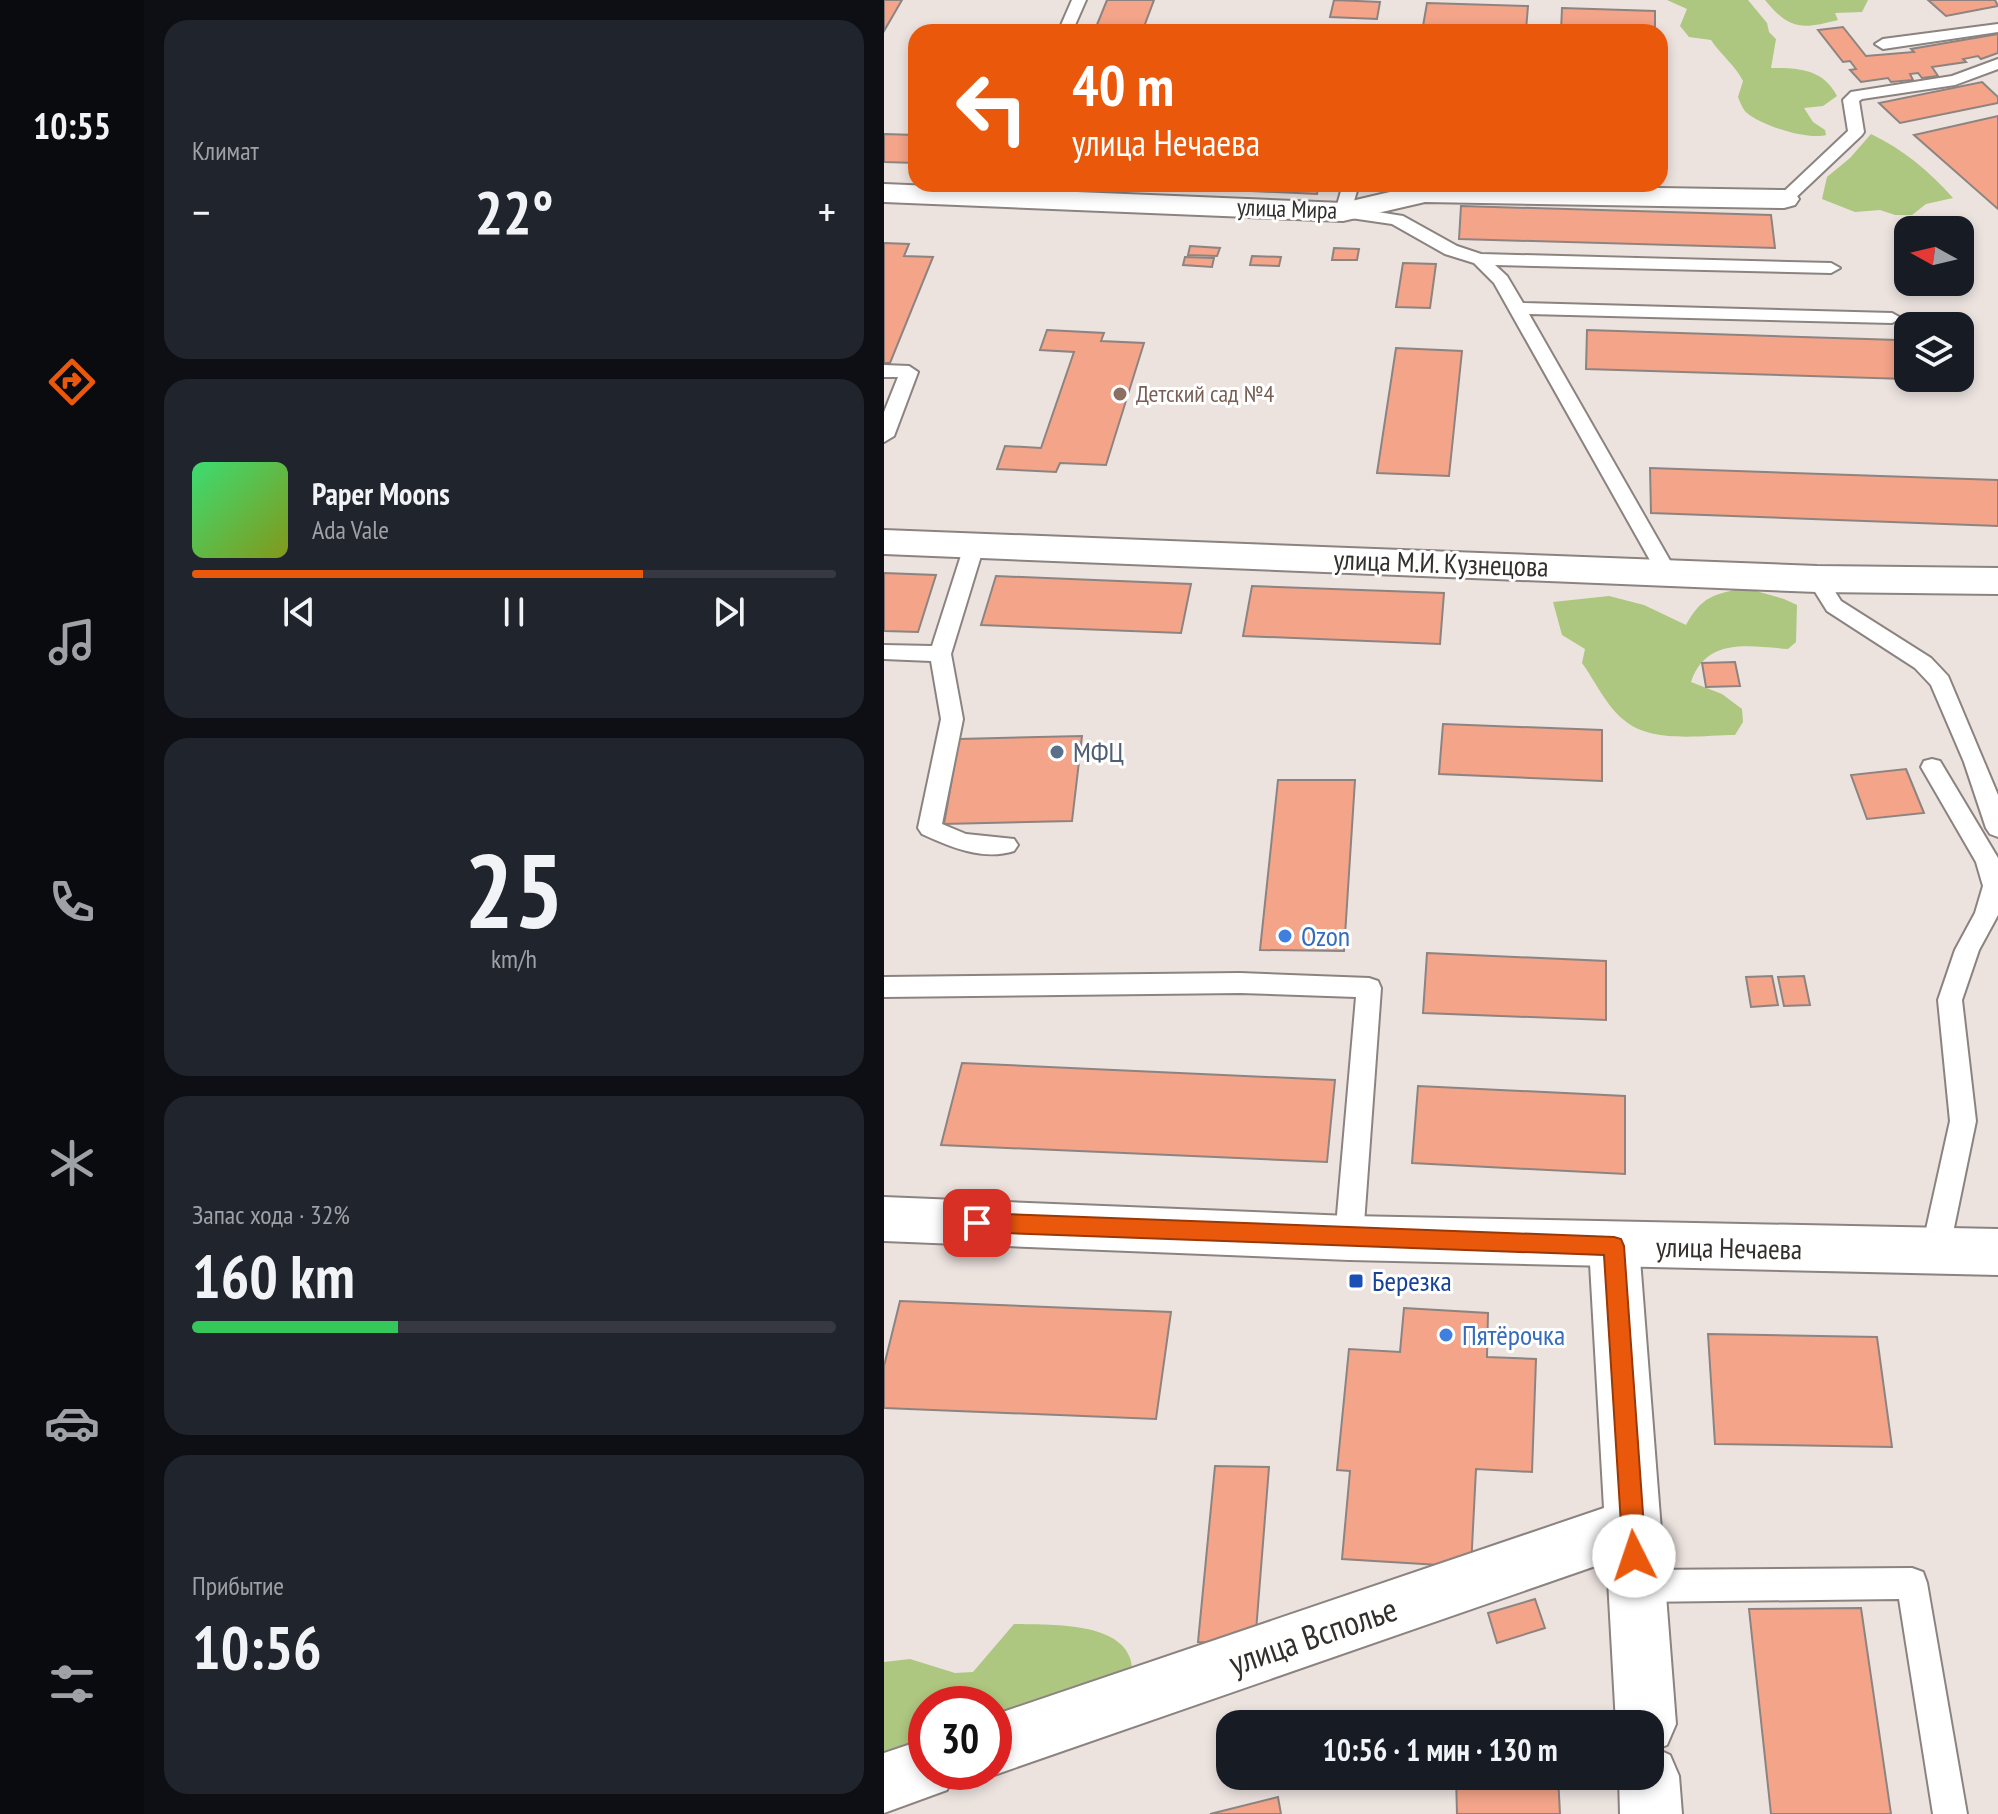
<!DOCTYPE html>
<html lang="ru">
<meta charset="utf-8">
<style>
body{margin:0;font-family:"PT Sans Narrow",sans-serif;background:#20242c;color:#f1f3f6;height:100vh;display:flex;flex-direction:column;font-size:30px;white-space:nowrap}
*{box-sizing:border-box;margin:0}
p{font-size:26px;color:#9ea1a6}
.icon{flex:none;width:44px;height:44px;fill:none;stroke:currentColor;stroke-width:2;stroke-linecap:round;stroke-linejoin:round}
.map{position:relative;flex:1;overflow:hidden}
.drawer{display:flex;flex-direction:column;gap:20px;padding:20px;background:#0d0f14;width:740px}
.drawer>*{flex:none}
.hud{position:absolute;left:24px;top:24px;width:760px;height:168px;border-radius:24px;box-shadow:0 4px 12px #0003;background:#ea580c;color:#fff;overflow:hidden}
.needle{width:52px;rotate:278deg}
.tools{position:absolute;left:1010px;top:216px;display:grid;gap:16px}
.tools a{display:grid;place-items:center;width:80px;height:80px;border-radius:16px;background:#171b24;box-shadow:0 4px 12px #0003;font-size:40px}
.speed{position:absolute;left:24px;top:1686px;display:flex;gap:16px;font-size:40px;font-weight:700;text-align:center}
.speed>*{display:grid;place-content:center;width:104px;height:104px;border-radius:50%;background:#171b24;box-shadow:0 4px 12px #0003;line-height:1}
.speed .limit{border:12px solid #d22;background:#fff;color:#111}
.pin{position:absolute;display:grid;place-items:center;width:68px;height:68px;color:#fff;margin:-34px;border-radius:16px;box-shadow:0 4px 12px #0006}
.me{position:absolute;width:88px;margin:-44px;rotate:356deg;stroke-linejoin:round;filter:drop-shadow(0 0 6px #0008)}
.turn{display:flex;align-items:center;gap:28px;height:168px;padding:0 32px;font-size:36px}
.turn .icon{width:104px;height:104px;stroke-width:2.5}
.turn b{display:block;font-size:56px;line-height:68px}
.big{font-size:60px;font-weight:600;line-height:1.1}
.drawer .tile{flex:1;display:flex;flex-direction:column;justify-content:center;gap:12px;min-width:0;padding:0 28px;border-radius:24px;background:#20242c}
.drawer .dial{align-items:center;gap:0}
.dial b{font-size:104px;line-height:1}
.song{display:flex;align-items:center;gap:24px}
.cover{width:96px;height:96px;border-radius:12px;background:linear-gradient(135deg,hsl(140 70% 55%),hsl(70 70% 35%))}
.played{height:8px;border-radius:4px;background:linear-gradient(90deg,#ea580c 70%,#363941 70%)}
.keys{display:flex;justify-content:space-around;direction:ltr}
.heat{display:flex;justify-content:space-between;align-items:center;font-size:44px;direction:ltr}
.charge{height:12px;border-radius:6px;background:linear-gradient(90deg,#34c759 32%,#363941 0)}
.trip{position:absolute;left:332px;top:1710px;width:448px;height:80px;border-radius:24px;background:#171b24;box-shadow:0 4px 12px #0003;font-weight:600;line-height:80px;text-align:center}
main{display:flex;flex:1;min-height:0}
.tab-bar{display:flex;flex-direction:column;width:144px;justify-content:space-around;align-items:center;background:#090b0e;color:#9ea1a6}
.tab-bar .icon{width:56px;height:56px}
.tab-bar .on{color:#ea580c}
.tab-bar b{font-size:36px;color:#f1f3f6}
.map>svg:first-child{display:block}
.green{fill:#adc680}
.building{fill:#f3a489;stroke:#8d8481;stroke-width:2}
.lines{fill:none;stroke-linecap:round;stroke-linejoin:round}
.lane-casing{stroke:#8b8380;stroke-width:4}
.street-casing{stroke:#8b8380;stroke-width:4}
.secondary-casing{stroke:#8b8380;stroke-width:4}
.lane{fill:#fff;fill-rule:evenodd}
.street{fill:#fff;fill-rule:evenodd}
.secondary{fill:#fff;fill-rule:evenodd}
.route{fill:#ea580c;stroke:#983908;stroke-width:2}
.education-dot{fill:#8d6e63;stroke:#fff;stroke-width:3}
.service-dot{fill:#5c6f8a;stroke:#fff;stroke-width:3}
.shop-dot{fill:#3f7fe0;stroke:#fff;stroke-width:3}
.transit-dot{fill:#1a4fb4;stroke:#fff;stroke-width:3}
.labels{text-anchor:middle;stroke-width:6;stroke-linejoin:round;paint-order:stroke}
.far-street-label{font-size:24px;fill:#322f2d;stroke:#fff}
.far-education-label{font-size:24px;fill:#785e54;stroke:#fff;text-anchor:start}
.street-label{font-size:28px;fill:#322f2d;stroke:#fff}
.service-label{font-size:28px;fill:#4e5e75;stroke:#fff;text-anchor:start}
.shop-label{font-size:28px;fill:#366cbe;stroke:#fff;text-anchor:start}
.transit-label{font-size:28px;fill:#164399;stroke:#fff;text-anchor:start}
.near-street-label{font-size:34px;fill:#322f2d;stroke:#fff}
</style>
<main>
<nav class="tab-bar">
<b>10:55</b>
<svg class="icon on" aria-label="directions" viewBox="0 0 24 24"><path d="M12 3l9 9-9 9-9-9zM9 14v-3h6M13 9l2 2-2 2"/></svg>
<svg class="icon" aria-label="music" viewBox="0 0 24 24"><path d="M9 18V5l10-2v13"/><circle cx="6" cy="18" r="3"/><circle cx="16" cy="16" r="3"/></svg>
<svg class="icon" aria-label="phone" viewBox="0 0 24 24"><path d="M5 4h4l2 5-3 2q2 4 5 5l2-3 5 2v4C11 20 4 13 5 4z"/></svg>
<svg class="icon" aria-label="climate" viewBox="0 0 24 24"><path d="M12 3v18M4 7l16 10M4 17L20 7"/></svg>
<svg class="icon" aria-label="car" viewBox="0 0 24 24"><path d="M5 17H2v-5l4-1 3-4h7l3 4 3 1v5h-3M9 17h6M6 11h13"/><circle cx="7" cy="17" r="2"/><circle cx="17" cy="17" r="2"/></svg>
<svg class="icon" aria-label="filters" viewBox="0 0 24 24"><path d="M4 7h16M4 17h16"/><circle cx="9" cy="7" r="2"/><circle cx="15" cy="17" r="2"/></svg>
</nav>
<section class="drawer">
<div class="tile"><p>Климат</p>
<div class="heat"><a>−</a><b class="big">22°</b><a>+</a></div>
</div>
<div class="tile">
<div class="song"><i class="cover"></i><div><b>Paper Moons</b><p>Ada Vale</p></div></div>
<div class="played"></div>
<div class="keys"><svg class="icon" aria-label="previous" viewBox="0 0 24 24"><path d="M18 5L8 12l10 7zM5 5v14"/></svg><svg class="icon" aria-label="pause" viewBox="0 0 24 24"><path d="M8 5v14M16 5v14"/></svg><svg class="icon" aria-label="next" viewBox="0 0 24 24"><path d="M6 5l10 7-10 7zM19 5v14"/></svg></div>
</div>
<div class="tile dial"><b>25</b><p>km/h</p></div>
<div class="tile"><p>Запас хода · 32%</p><b class="big">160 km</b><div class="charge"></div></div>
<div class="tile"><p>Прибытие</p><b class="big">10:56</b></div>
</section>
<div class="map">
<svg width="1114" height="1814" viewBox="0 0 1114 1814">
<rect width="100%" height="100%" fill="#ece3df"/>
<!-- green -->
<g class="green">
<path d="M783 0H864L883 23 885 32 892 39 887 68C915 68 939 69 953 96L939 106 920 108 929 122 941 130 942 135C924 140 878 126 863 113 859 110 856 102 854 97L859 81C851 65 837 55 827 40L805 37 796 26 803 9Z"/>
<path d="M881 0H984L978 12 951 13 954 20C919 29 906 31 881 0Z"/>
<path d="M987 134C1020 150 1044 170 1069 198L1042 204 1028 215H1011L996 210 971 212 938 199 943 177 966 158Z"/>
<path d="M861 588 900 599 913 605 912 642 904 649C865 646 822 637 807 682L838 694 858 709 859 722 851 735C817 735 768 744 740 720 723 707 711 681 698 663L701 649 678 635 669 602 725 596 760 605 802 625C818 596 830 594 861 588Z"/>
<path d="M130 1624C161 1625 233 1621 246 1658 248 1663 248 1671 249 1677L110 1735V1704H42V1759L0 1774V1662L26 1659 71 1673 89 1672Z"/>
</g>
<!-- building -->
<g class="building">
<path d="M0 0H18L0 31Z"/>
<path d="M223 0H270L258 32H210Z"/>
<path d="M450 0 496 2 493 19 446 17Z"/>
<path d="M1044 0H1111L1114 6 1062 16Z"/>
<path d="M543 3 644 6 642 30 539 26Z"/>
<path d="M678 8 771 11V32L677 31Z"/>
<path d="M959 27 982 56 1030 52 1027 49 1114 34V53L1097 59 1094 56 1079 59 1082 62 1048 67 1054 76 1038 78 1034 73 1026 74 1029 80 1007 82 1004 78 977 82 966 70 972 69 966 61 959 62 934 30Z"/>
<path d="M1098 82 1114 97V103L1016 123 995 103Z"/>
<path d="M1114 116V209L1030 135Z"/>
<path d="M0 134 32 135V163L0 162Z"/>
<path d="M220 184H435L433 194Z"/>
<path d="M577 206 887 215 891 248 575 239Z"/>
<path d="M0 243 25 244 20 256 49 257 6 363H0Z"/>
<path d="M306 246 336 248 333 256 304 255Z"/>
<path d="M450 248 475 249 473 260H448Z"/>
<path d="M368 256 397 257 395 266 366 265Z"/>
<path d="M301 257 330 258 328 267 299 265Z"/>
<path d="M519 263 552 264 546 308 512 307Z"/>
<path d="M163 330 220 333 217 341 260 343 222 465 176 463 172 472 113 469 121 446 157 448 190 352 156 350Z"/>
<path d="M703 330 1014 340 1021 379 702 369Z"/>
<path d="M512 348 578 351 565 476 493 473Z"/>
<path d="M766 468 1114 480V526L767 513Z"/>
<path d="M0 573 52 575 34 632 0 631Z"/>
<path d="M112 576 307 584 297 633 97 625Z"/>
<path d="M368 586 560 593 556 644 359 636Z"/>
<path d="M851 662 856 686 822 687 818 663Z"/>
<path d="M559 724 718 730V781L555 774Z"/>
<path d="M198 736 188 821 60 824 75 739Z"/>
<path d="M1022 769 1040 813 983 819 967 775Z"/>
<path d="M394 780H471L460 951 376 950Z"/>
<path d="M543 953 722 961V1020L539 1013Z"/>
<path d="M888 976 894 1005 867 1007 862 977Z"/>
<path d="M920 976 926 1005 900 1006 894 977Z"/>
<path d="M78 1063 451 1080 443 1162 57 1145Z"/>
<path d="M534 1086 741 1096V1174L528 1163Z"/>
<path d="M16 1301 287 1312 272 1419 0 1408V1366Z"/>
<path d="M520 1308 604 1313 603 1357 652 1359 648 1472 592 1469 587 1567 458 1559 466 1471 453 1470 465 1349 516 1352Z"/>
<path d="M824 1334 993 1337 1008 1447 831 1444Z"/>
<path d="M331 1466 385 1467 371 1644 314 1642Z"/>
<path d="M651 1599 661 1628 613 1643 604 1613Z"/>
<path d="M977 1608 1007 1814H887L865 1609Z"/>
<path d="M572 1776H674L676 1814H573Z"/>
<path d="M394 1797 397 1814H326Z"/>
</g>
<g class="lines">
<defs>
<g id="lane">
<path d="M188 0H202L188 32H174Z"/>
<path d="M1114 24V32L999 49 991 44 999 39Z"/>
<path d="M1114 59V69L1071 85 978 99 975 101 980 132 978 135 906 203H894L892 199 964 131 959 100 967 92 1068 76Z"/>
<path d="M459 184H475L468 208 519 216 573 246 597 254 947 263 956 268 947 273 611 265 623 276 639 303 1008 313 1017 318 1008 323 645 314 792 571 782 578 772 571 610 283 590 263 561 254 508 224 453 216 451 212Z"/>
<path d="M0 365 25 366 34 372 10 436 0 442V412L14 377H0Z"/>
<path d="M90 539 100 546 67 654 79 719 58 824 82 834 130 839 134 845 130 851C99 861 66 847 38 834L34 828 57 719 47 661 0 659V645L48 646 80 546Z"/>
<path d="M933 572 940 574 957 601 1047 658 1064 676 1114 795V837L1106 834 1102 828 1080 762 1047 685 1031 668 943 611 923 579Z"/>
<path d="M1048 759 1056 761 1114 858V915L1095 950 1078 1000 1092 1121 1065 1252 1061 1261 1051 1264 1041 1261 1037 1252 1066 1121 1054 1000 1071 950 1091 913 1099 886 1092 862 1037 767 1040 761Z"/>
<path d="M356 973 485 978 494 981 497 988 479 1238 475 1247 465 1250 455 1247 451 1238 472 997 356 993 0 997V977Z"/>
<path d="M1028 1568 1039 1572 1043 1583 1083 1814H1049L1015 1599 753 1602 742 1597 737 1586 742 1575 753 1570Z"/>
</g>
<g id="street">
<path d="M0 184 459 203 540 184 900 190 911 193 915 199 911 205 900 208 541 202 459 221 0 202Z"/>
<path d="M730 1224 748 1230 755 1246 792 1724 783 1745 773 1749 786 1755 795 1776 798 1814H736L735 1776H766V1724H732L723 1562 110 1775 103 1772H110V1715L720 1508 705 1246 712 1230Z"/>
<path d="M42 1739V1772H71L63 1790 0 1813V1753Z"/>
</g>
<g id="secondary">
<path d="M0 530 933 566 1114 568V594L933 592 0 554Z"/>
<path d="M0 1197 465 1216 1114 1229V1275L465 1260 0 1241Z"/>
</g>
</defs>
<!-- lane casing -->
<use href="#lane" class="lane-casing"/>
<!-- street casing -->
<use href="#street" class="street-casing"/>
<!-- secondary casing -->
<use href="#secondary" class="secondary-casing"/>
<!-- lane -->
<use href="#lane" class="lane"/>
<!-- street -->
<use href="#street" class="street"/>
<!-- secondary -->
<use href="#secondary" class="secondary"/>
</g>
<!-- route -->
<path class="route" d="M93 1213 730 1237 737 1239 740 1246 762 1556 758 1564 750 1568 742 1564 739 1556 720 1255 93 1232 86 1229 83 1223 86 1216Z"/>
<!-- markers -->
<circle class="education-dot" cx="236" cy="394" r="8"/>
<circle class="service-dot" cx="173" cy="752" r="8"/>
<g class="shop-dot">
<circle cx="401" cy="936" r="8"/>
<circle cx="562" cy="1335" r="8"/>
</g>
<rect class="transit-dot" x="464" y="1273" width="16" height="16" rx="4"/>
<g class="labels">
<!-- far-street labels -->
<g class="far-street-label">
<text transform="translate(403 209) rotate(2)" y="8">улица Мира</text>
</g>
<!-- far-education labels -->
<g class="far-education-label">
<text x="252" y="402">Детский сад №4</text>
</g>
<!-- street labels -->
<g class="street-label">
<text transform="translate(557 563) rotate(2)" y="10">улица М.И. Кузнецова</text>
<text transform="translate(845 1248) rotate(1)" y="10">улица Нечаева</text>
</g>
<!-- service labels -->
<g class="service-label">
<text x="189" y="762">МФЦ</text>
</g>
<!-- shop labels -->
<g class="shop-label">
<text x="417" y="946">Ozon</text>
<text x="578" y="1345">Пятёрочка</text>
</g>
<!-- transit labels -->
<g class="transit-label">
<text x="488" y="1291">Березка</text>
</g>
<!-- near-street labels -->
<g class="near-street-label">
<text transform="translate(429 1636) rotate(-19)" y="12">улица Всполье</text>
</g>
</g>
</svg>
<div class="tools">
<a><svg class="needle" viewBox="-14 -14 28 28"><path d="M0-13l5 13h-10z" fill="#e53935"/><path d="M0 13l5-13h-10z" fill="#9ea1a6"/></svg></a>
<a><svg class="icon" aria-label="layers" viewBox="0 0 24 24"><path d="M12 4l9 5-9 5-9-5zM3 14l9 5 9-5"/></svg></a>
</div>
<div class="speed"><div class="limit">30</div></div>
<div class="pin" style="left:93px;top:1223px;background:#d93025"><svg class="icon" aria-label="arrive" viewBox="0 0 24 24"><path d="M6 21V4h12l-3 4 3 4H6"/></svg></div>
<svg class="me" style="left:750px;top:1556px" viewBox="-20 -20 40 40"><circle r="19" fill="#fff"/><path d="M0-13L10 11 0 6-10 11z" fill="#ea580c"/></svg>
<div class="trip">10:56 · 1 мин · 130 m</div>
<div class="hud">
<div class="turn"><svg class="icon" aria-label="left" viewBox="0 0 24 24"><path d="M17 20v-9H6M10 6l-5 5 5 5"/></svg><div><b>40 m</b>улица Нечаева</div></div>
</div>
</div>
</main>
